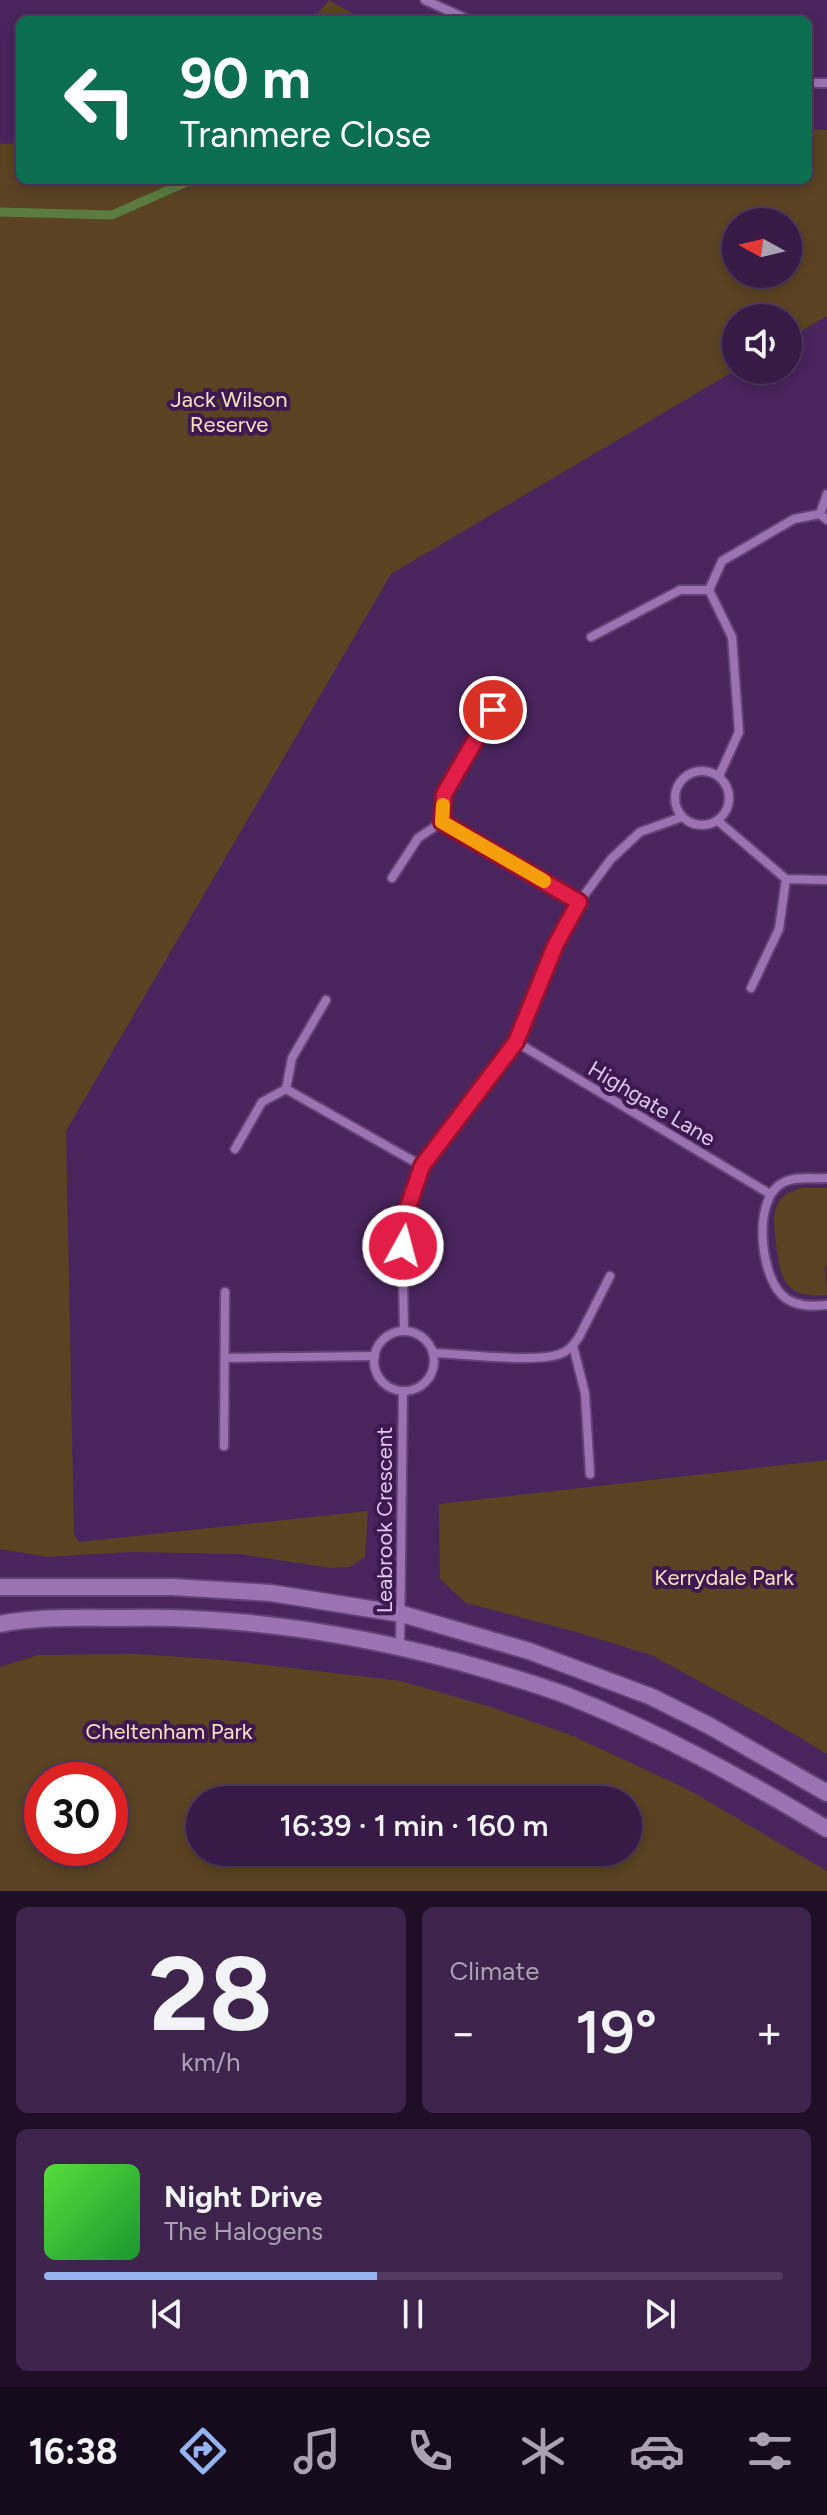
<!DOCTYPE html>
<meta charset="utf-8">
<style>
body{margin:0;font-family:Figtree,sans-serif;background:#3e244d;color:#f1f3f6;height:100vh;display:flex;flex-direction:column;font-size:30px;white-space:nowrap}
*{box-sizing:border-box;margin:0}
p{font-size:26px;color:#aaa1b3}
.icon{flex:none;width:44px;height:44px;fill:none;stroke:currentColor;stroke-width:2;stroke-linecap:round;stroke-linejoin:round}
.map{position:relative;height:1891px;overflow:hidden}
.side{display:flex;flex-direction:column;gap:16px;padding:16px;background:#1e0f26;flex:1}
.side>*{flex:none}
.hud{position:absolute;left:16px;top:16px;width:796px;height:168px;border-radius:12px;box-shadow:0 4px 12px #0003,0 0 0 2px #51395f;background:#0b6e4f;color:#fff;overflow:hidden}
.needle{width:52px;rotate:278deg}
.tools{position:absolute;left:722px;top:208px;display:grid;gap:16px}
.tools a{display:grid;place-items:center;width:80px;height:80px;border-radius:50%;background:#371b46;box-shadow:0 4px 12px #0003,0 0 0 2px #51395f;font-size:40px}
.speed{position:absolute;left:24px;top:1762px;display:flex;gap:16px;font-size:40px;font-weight:700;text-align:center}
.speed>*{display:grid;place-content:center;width:104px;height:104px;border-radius:50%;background:#371b46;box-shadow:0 4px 12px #0003,0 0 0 2px #51395f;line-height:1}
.speed .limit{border:12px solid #d22;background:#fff;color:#111}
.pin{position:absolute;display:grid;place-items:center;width:68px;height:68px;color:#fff;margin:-34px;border:4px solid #fff;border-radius:50%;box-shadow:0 2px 8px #0007}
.me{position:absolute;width:88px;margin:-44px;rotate:7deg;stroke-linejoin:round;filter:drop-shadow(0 0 6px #0008)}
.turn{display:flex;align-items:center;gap:28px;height:168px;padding:0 32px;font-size:36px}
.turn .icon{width:104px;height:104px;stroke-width:2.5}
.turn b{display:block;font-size:56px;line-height:68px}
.big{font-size:60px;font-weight:600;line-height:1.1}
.side .tile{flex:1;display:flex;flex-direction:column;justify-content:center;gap:12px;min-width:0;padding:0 28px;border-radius:12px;background:#3e244d}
.side .dial{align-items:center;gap:0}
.dial b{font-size:104px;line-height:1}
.song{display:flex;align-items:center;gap:24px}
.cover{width:96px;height:96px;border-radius:12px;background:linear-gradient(135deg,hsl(110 70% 55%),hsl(130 70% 35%))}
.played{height:8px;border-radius:4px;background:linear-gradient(90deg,#95b2f1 45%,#51395f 45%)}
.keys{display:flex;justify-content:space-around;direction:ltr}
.heat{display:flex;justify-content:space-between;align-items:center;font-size:44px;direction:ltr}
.side .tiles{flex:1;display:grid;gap:16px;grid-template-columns:1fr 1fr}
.tile:last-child{grid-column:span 2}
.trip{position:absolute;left:186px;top:1786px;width:456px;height:80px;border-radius:40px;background:#371b46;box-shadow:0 4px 12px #0003,0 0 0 2px #51395f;font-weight:600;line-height:80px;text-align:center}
.tab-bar{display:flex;height:128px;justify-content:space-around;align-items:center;background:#160b1c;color:#aaa1b3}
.tab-bar .icon{width:56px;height:56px}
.tab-bar .current{color:#95b2f1}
.tab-bar b{font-size:36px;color:#f1f3f6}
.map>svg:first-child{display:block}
.green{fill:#5a4223;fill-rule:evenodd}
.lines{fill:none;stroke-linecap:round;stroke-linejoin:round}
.stream{stroke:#5b7c40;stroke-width:9}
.street-casing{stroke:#634174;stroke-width:12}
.secondary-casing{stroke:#634174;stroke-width:20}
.street{stroke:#9b73b3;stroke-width:8}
.secondary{stroke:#9b73b3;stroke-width:16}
.route-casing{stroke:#92132f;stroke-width:20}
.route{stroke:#e11d48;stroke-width:14}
.slow{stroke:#f59e0b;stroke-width:14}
.labels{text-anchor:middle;stroke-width:8;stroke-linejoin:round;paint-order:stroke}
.park-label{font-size:22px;fill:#f9e0c1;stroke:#3e1951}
.street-label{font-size:22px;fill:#ddc8ea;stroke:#3e1951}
</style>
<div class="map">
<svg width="827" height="1891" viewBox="0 0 827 1891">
<rect width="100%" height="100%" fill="#49245d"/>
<!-- green -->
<g class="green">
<path d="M329 0 364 20H313Z"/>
<path d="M808 129 827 130V316L788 339V318H736V370L391 574 66 1131 74 1534 79 1542 368 1511 365 1557 350 1567 331 1568 240 1554 130 1552 47 1557 0 1549V144L20 143V180H808ZM788 222V274H736V222Z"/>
<path d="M801 1188H827V1265L825 1266 827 1295C785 1299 780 1279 776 1243 774 1228 771 1213 780 1200 785 1193 792 1191 801 1188Z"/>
<path d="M827 1460V1754L765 1717 651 1655 576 1632 466 1603 440 1579 439 1504Z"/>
<path d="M137 1654 224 1660 401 1681 491 1707 573 1736 687 1789 827 1871V1891H0V1667L38 1655ZM110 1780V1848H42V1780ZM628 1800V1852H200V1800Z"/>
</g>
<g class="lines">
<!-- stream -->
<path class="stream" d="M0 212 112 215 191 180"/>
<defs>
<g id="street">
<path d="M425 0 469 20"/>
<path d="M808 83H827"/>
<path d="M827 494 820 514 827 520"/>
<path d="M709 590 732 637 739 732 719 776"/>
<path d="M591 637 680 590H709L722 561 794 519 820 514"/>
<circle cx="702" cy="798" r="27"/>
<path d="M718 821 786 879 827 880"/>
<path d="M442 822 579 902"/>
<path d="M392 878 418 838 442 822 444 794 493 710"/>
<path d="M751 988 779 929 786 879"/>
<path d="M516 1042 770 1194"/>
<path d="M286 1089 422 1166"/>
<path d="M235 1149 262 1102 286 1089 292 1058 326 1000"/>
<path d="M827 1178C814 1179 796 1176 784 1182 752 1197 760 1272 781 1294 792 1306 811 1307 827 1305"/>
<path d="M404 1331 402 1225 422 1166 516 1042 555 946 579 902 611 859 640 832 682 817"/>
<circle cx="404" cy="1361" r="30"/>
<path d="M573 1346 585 1393 590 1474"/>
<path d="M434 1353C462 1354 537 1363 560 1354 569 1351 574 1344 579 1337L610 1276"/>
<path d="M225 1358 375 1356"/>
<path d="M224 1446 225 1292"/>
<path d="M400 1647 403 1392"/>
</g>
<g id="secondary">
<path d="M0 1587H172L271 1593 402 1614 529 1651 652 1697 708 1725 827 1793"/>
<path d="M0 1624C42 1616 85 1618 127 1618 241 1616 353 1633 463 1663 498 1673 534 1683 568 1696 659 1732 744 1779 827 1829"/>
</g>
</defs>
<!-- street casing -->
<use href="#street" class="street-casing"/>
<!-- secondary casing -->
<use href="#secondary" class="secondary-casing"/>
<!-- street -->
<use href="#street" class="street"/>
<!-- secondary -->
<use href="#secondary" class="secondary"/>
</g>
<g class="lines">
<defs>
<path id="route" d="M403 1246 402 1225 422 1166 516 1042 555 946 579 902 442 822 444 794 493 710"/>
</defs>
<!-- route casing -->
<use href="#route" class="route-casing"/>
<!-- route -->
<use href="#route" class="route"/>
<!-- slow -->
<path class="slow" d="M443 805 442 822 544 881"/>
</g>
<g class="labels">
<!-- park labels -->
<g class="park-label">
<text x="229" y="407">Jack Wilson<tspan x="229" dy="25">Reserve</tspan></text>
<text x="724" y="1585">Kerrydale Park</text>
<text x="169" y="1739">Cheltenham Park</text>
</g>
<!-- street labels -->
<g class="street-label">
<text transform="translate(652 1103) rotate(31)" y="8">Highgate Lane</text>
<text transform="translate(384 1520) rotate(-90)" y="8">Leabrook Crescent</text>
</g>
</g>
</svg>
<div class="tools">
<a><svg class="needle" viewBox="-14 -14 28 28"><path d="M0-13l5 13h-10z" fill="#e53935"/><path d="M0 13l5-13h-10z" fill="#aaa1b3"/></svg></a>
<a><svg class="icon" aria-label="sound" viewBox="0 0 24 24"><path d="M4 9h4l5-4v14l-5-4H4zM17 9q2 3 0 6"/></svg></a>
</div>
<div class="speed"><div class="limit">30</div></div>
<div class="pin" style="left:493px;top:710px;background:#d93025"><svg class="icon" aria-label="arrive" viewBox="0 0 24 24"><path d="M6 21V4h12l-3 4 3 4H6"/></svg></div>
<svg class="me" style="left:403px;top:1246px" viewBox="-20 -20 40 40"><circle r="17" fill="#e11d48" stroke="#fff" stroke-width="3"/><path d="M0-11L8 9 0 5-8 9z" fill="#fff"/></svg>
<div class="trip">16:39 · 1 min · 160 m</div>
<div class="hud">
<div class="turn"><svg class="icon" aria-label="left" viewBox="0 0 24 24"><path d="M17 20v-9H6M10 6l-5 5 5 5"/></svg><div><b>90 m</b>Tranmere Close</div></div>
</div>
</div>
<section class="side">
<div class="tiles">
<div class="tile dial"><b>28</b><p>km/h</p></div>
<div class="tile"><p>Climate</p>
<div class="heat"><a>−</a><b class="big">19°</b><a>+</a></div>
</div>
<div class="tile">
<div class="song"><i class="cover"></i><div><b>Night Drive</b><p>The Halogens</p></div></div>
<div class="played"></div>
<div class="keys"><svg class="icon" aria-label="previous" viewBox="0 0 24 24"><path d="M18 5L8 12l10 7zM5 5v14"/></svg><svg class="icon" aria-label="pause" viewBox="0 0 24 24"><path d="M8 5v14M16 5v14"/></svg><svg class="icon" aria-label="next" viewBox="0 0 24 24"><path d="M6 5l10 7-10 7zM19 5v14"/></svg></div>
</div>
</div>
</section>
<nav class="tab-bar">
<b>16:38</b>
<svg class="icon current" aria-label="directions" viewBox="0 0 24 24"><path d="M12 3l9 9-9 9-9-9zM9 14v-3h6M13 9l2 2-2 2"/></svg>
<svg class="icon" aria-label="music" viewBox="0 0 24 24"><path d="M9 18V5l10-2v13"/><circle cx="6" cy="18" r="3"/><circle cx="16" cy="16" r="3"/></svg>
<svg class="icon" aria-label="phone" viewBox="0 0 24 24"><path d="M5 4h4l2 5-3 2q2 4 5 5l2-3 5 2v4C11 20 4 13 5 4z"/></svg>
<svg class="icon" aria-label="climate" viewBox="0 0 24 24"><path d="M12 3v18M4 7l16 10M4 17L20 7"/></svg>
<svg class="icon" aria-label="car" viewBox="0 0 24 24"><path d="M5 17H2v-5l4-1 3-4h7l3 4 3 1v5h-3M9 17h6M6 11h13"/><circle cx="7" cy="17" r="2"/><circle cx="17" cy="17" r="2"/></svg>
<svg class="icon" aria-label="filters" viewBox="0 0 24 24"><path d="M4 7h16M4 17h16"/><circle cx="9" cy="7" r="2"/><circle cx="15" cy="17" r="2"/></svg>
</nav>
